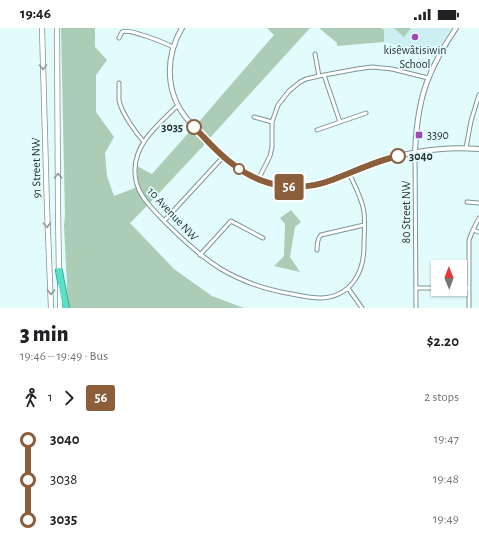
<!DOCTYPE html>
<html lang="en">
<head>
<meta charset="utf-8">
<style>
	body { margin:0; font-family:"Alegreya Sans",sans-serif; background:#f2f2f2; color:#202124; height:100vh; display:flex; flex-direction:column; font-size:15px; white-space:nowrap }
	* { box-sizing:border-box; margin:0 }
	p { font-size:13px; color:#757577 }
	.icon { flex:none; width:22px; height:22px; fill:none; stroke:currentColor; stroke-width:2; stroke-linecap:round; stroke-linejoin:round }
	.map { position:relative; height:280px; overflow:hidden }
	.sheet { display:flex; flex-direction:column; background:#fff; flex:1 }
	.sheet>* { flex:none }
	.badge { padding:0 8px; border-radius:3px; font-size:14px; line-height:26px }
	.needle { width:26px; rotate:359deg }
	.fabs { position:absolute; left:431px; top:232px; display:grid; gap:8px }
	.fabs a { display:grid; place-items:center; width:36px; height:36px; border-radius:0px; background:#fff; box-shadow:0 1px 3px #0004; font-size:20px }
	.map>.badge { position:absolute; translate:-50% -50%; box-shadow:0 0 0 2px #fff }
	.legs { display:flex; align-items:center; gap:6px; height:44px; padding:0 20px; font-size:13px }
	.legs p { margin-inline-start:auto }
	.summary { display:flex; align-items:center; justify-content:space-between; height:68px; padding:0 20px }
	h1 { font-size:22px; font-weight:800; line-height:30px }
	ul { padding:0 20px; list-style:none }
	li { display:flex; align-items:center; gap:14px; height:40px; font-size:15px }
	li i { display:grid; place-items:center; width:6px; height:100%; margin:0 5px; background:currentColor }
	li i::after { content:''; width:10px; height:10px; margin:-5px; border:3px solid; border-radius:50%; background:#fff }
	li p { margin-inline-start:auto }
	li:first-child i { background:linear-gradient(#0000 50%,currentColor 0) }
	li:last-child i { background:linear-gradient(currentColor 50%,#0000 0) }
	.status { display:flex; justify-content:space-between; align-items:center; height:28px; padding:0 20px; background:#fff; direction:ltr }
	.status svg { height:11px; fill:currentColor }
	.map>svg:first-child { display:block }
	.built { fill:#cceff1 }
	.green { fill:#abcdb5 }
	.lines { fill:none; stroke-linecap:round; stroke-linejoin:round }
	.minor-casing { stroke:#7c9495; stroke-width:5 }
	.tertiary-casing { stroke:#7c9495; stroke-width:6 }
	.secondary-casing { stroke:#7c9495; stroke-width:6 }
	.motorway-casing { stroke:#46a494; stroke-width:8 }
	.minor { stroke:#fff; stroke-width:3 }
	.tertiary { stroke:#fff; stroke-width:4 }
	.secondary { stroke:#fff; stroke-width:4.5 }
	.motorway { stroke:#56e1c8; stroke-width:6 }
	.oneway { stroke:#949899 }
	.line-1-casing { stroke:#fff; stroke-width:9 }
	.line-1 { stroke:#8b5e3c; stroke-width:6 }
	.poi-dot { fill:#a248b4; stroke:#e2fcfe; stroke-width:1.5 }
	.stop-1-dot { fill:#fff; stroke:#8b5e3c; stroke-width:2 }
	.labels { text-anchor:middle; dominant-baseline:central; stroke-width:3.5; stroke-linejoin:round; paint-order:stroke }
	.poi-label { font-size:12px; fill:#283233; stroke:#e2fcfe }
	.stop-label { font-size:12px; font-weight:bold; fill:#283233; stroke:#e2fcfe; text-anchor:end }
	.street-label { font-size:12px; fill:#283233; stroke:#e2fcfe }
</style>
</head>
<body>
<div class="status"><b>19:46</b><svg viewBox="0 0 49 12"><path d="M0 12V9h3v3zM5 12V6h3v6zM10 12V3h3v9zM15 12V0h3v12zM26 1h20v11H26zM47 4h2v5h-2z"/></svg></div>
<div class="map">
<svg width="479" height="280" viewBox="0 0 479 280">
	<rect width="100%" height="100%" fill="#e2fcfe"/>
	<path class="built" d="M381,0h70l-16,26 -51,-12v-12z"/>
	<path class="green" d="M61,0h34v19l12,13 -11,15v37l18,25 -9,16 2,23 7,20 26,-10 -2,-5 -1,-15 15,8 39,-44 14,14 -59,63 -16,16 44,46 38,27 32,12h-176l-4,-83 1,-9z
		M267,0h43l-101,111 -12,-15 77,-89z
		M319,0h62l3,2v12l-47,4v-3z
		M394,0h17l-7,9z
		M291,182l10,12 -6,5 -5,30 10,15 -26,-6 10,-10 1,-32 -5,-6z"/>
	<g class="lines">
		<g class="minor-casing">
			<path id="minor" d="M119,10c1,-2 2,-4 3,-6 7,-4 43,11 51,15
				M315,26l4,22
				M324,47l16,47
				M119,55c0,6 0,11 0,17 2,12 16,32 25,42
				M178,78l-3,2c-17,17 -40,35 -40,62 -1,23 16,37 31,53 17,17 34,33 55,46 22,13 46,21 71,25 9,2 20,4 30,4 29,-2 42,-25 42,-52 0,-13 2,-27 -1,-39 -3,-12 -9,-23 -14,-34
				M254,89l18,5
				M317,102l49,-17
				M466,120l5,-27 8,-26
				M415,125l1,155
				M258,152l12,-24 2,-9v-25l6,-17 11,-14 11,-9 6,-3 13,-3 38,-7 15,-2 20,2 36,9
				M467,174l12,1
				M164,193l59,-64
				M473,202l6,2
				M317,222c0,-5 0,-11 4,-15l43,-10
				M200,227l31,-34 32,17
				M348,260l14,20
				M416,260h22
				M460,260h9
				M469,280v-68l4,-10 6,-12"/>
		</g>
		<g class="tertiary-casing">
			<path id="tertiary" d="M182,0c-17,29 -17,64 5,91 7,8 15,16 23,24 11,11 21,22 34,30 23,14 54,18 80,10 17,-5 33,-14 50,-20 33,-11 70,-17 105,-14
				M415,125c1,-25 4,-53 14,-76 7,-18 17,-34 27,-49"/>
		</g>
		<g class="secondary-casing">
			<path id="secondary" d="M42,0l5,180 4,100
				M57,0l1,181 1,65
				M60,258v22"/>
		</g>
		<g class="motorway-casing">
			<path id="motorway" d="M59,243l7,37"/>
		</g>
		<use href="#minor" class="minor"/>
		<use href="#tertiary" class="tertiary"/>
		<use href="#secondary" class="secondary"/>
		<use href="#motorway" class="motorway"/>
	</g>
	<defs><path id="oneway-chevron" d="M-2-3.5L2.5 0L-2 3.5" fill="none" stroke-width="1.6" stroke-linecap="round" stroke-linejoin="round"/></defs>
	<g class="oneway">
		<use href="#oneway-chevron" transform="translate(43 39) rotate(89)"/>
		<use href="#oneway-chevron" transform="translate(58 148) rotate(-90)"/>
		<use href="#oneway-chevron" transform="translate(47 197) rotate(87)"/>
		<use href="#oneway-chevron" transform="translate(51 264) rotate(89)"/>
	</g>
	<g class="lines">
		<g class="line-1-casing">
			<path id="line-1" d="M194,99c13,13 25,28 40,38 28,22 64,28 98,15 22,-8 43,-19 66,-24"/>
		</g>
		<use href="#line-1" class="line-1"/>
	</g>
	<g class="poi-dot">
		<circle cx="415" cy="9" r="4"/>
		<rect x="415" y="103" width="8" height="8" rx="2"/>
	</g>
	<g class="stop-1-dot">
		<circle cx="194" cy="99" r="7"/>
		<circle cx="398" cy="128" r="7"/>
		<circle cx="239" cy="141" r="5"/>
	</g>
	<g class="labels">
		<g class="poi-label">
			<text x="415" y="22">kisêwâtisiwin<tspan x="415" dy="14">School</tspan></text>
			<text x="427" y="107" text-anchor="start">3390</text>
		</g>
		<g class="stop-label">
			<text x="183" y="99">3035</text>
			<text x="409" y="128" text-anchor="start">3040</text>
		</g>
		<g class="street-label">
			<text transform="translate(36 140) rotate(-91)">91 Street NW</text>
			<text transform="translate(406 184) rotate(-90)">80 Street NW</text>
			<text transform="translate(173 186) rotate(47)">10 Avenue NW</text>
		</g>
	</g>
</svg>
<div class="fabs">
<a><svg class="needle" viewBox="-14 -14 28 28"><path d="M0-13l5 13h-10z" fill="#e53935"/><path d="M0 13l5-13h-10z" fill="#757577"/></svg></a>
</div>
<b class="badge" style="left:289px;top:159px;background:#8b5e3c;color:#fff">56</b>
</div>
<section class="sheet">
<div class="summary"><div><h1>3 min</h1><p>19:46 – 19:49 · Bus</p></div><b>$2.20</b></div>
<div class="legs"><svg class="icon" aria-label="walk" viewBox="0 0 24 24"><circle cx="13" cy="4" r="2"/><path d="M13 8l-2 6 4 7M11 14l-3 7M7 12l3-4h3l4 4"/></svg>1<svg class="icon" aria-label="forward" viewBox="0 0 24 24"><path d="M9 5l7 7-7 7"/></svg><b class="badge" style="background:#8b5e3c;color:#fff">56</b><p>2 stops</p></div>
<ul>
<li><i style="color:#8b5e3c"></i><b>3040</b><p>19:47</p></li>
<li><i style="color:#8b5e3c"></i><span>3038</span><p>19:48</p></li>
<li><i style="color:#8b5e3c"></i><b>3035</b><p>19:49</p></li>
</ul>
</section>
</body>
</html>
